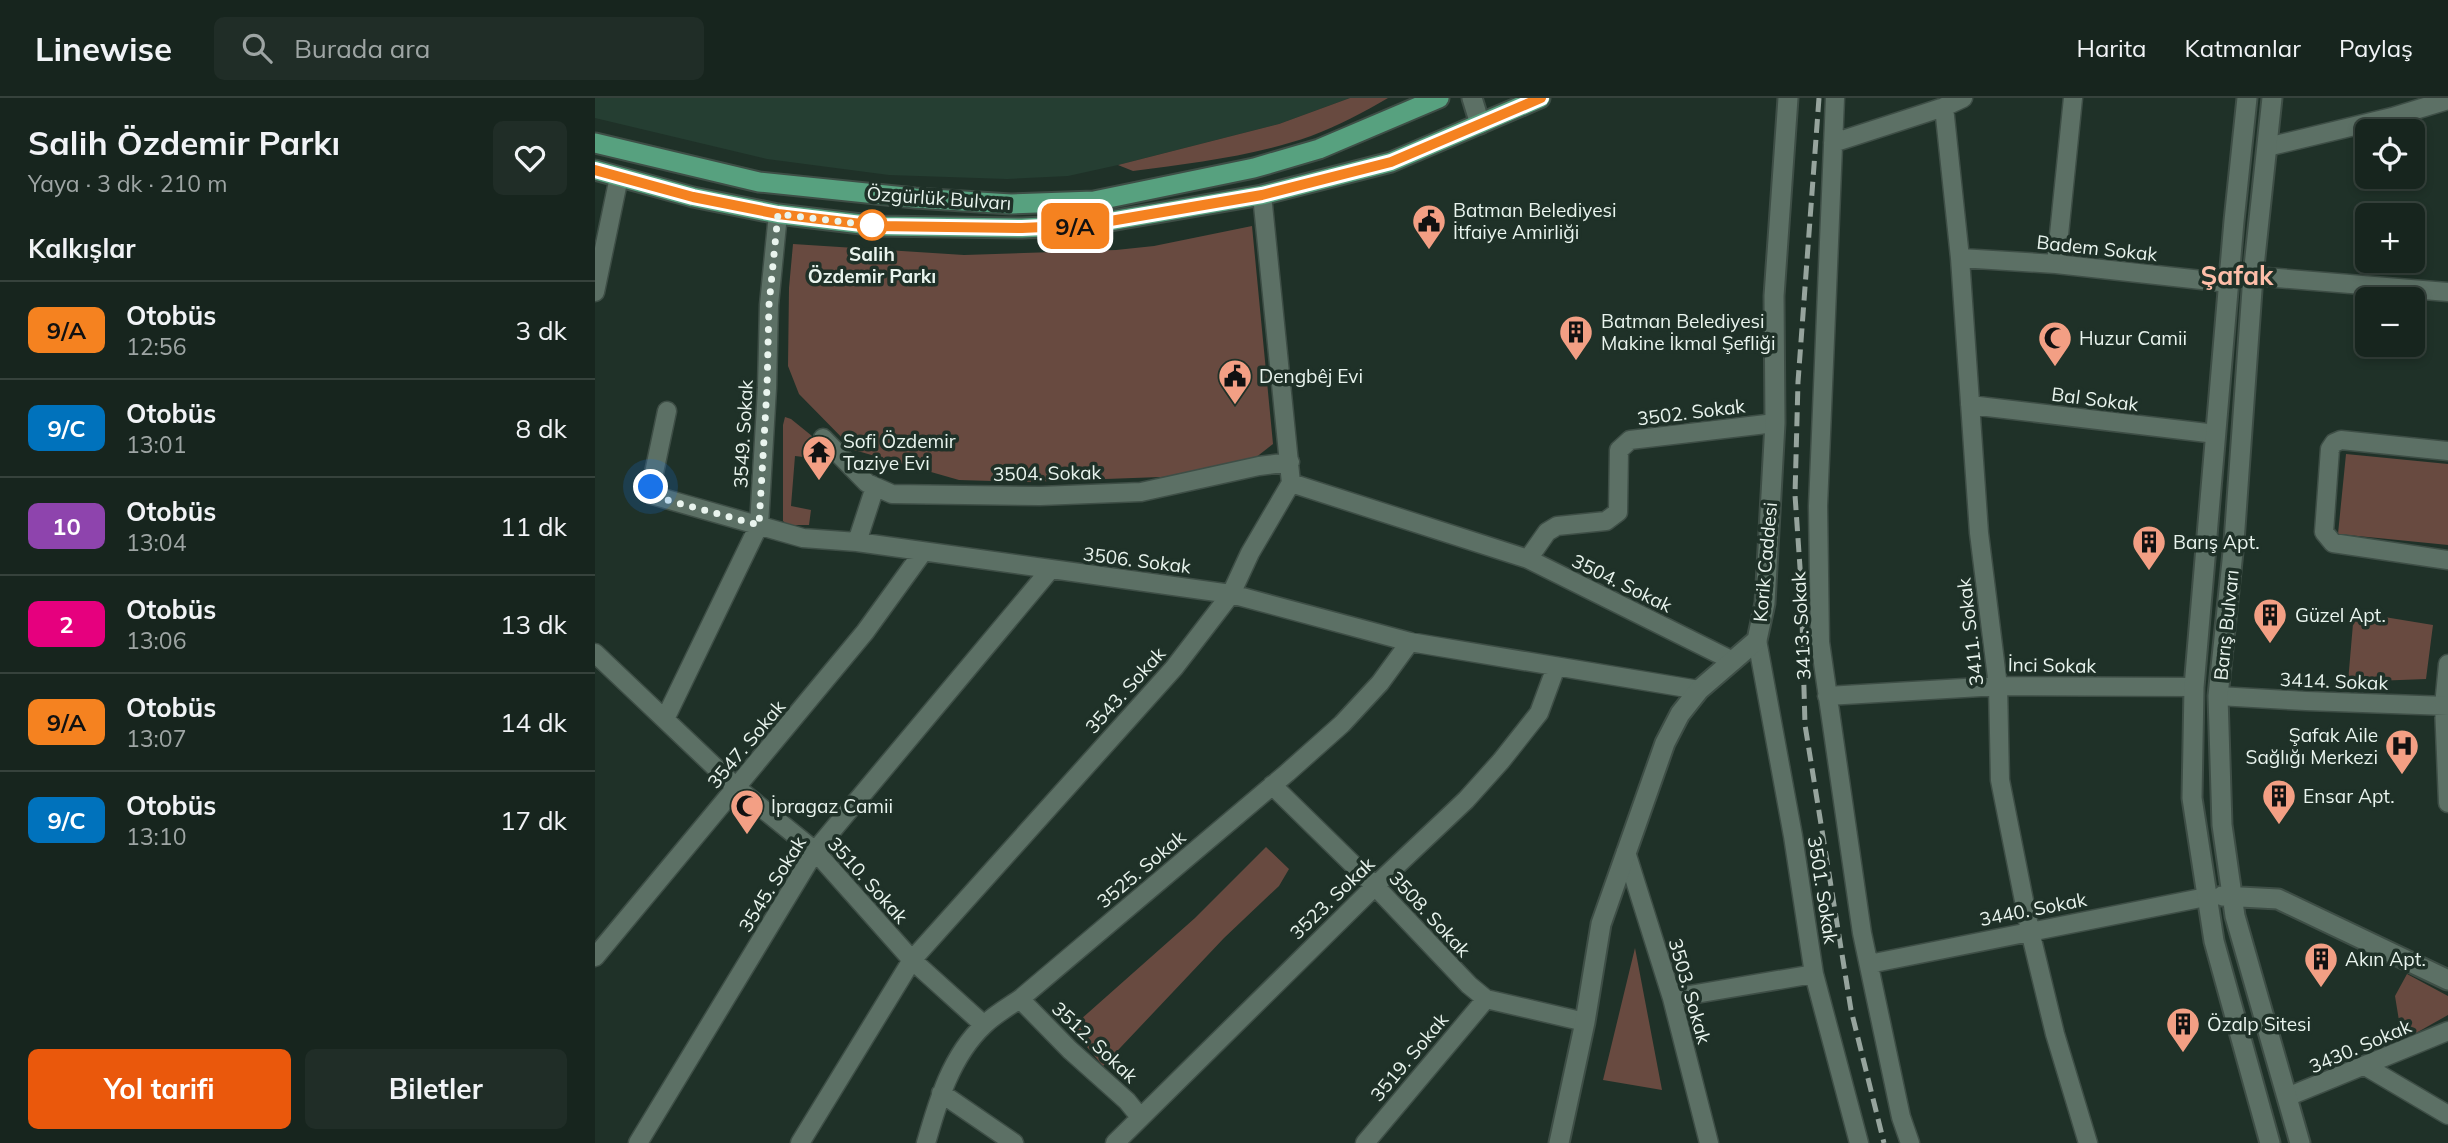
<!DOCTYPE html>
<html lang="tr">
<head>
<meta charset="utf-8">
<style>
	body { margin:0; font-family:Mulish,sans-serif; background:#202d27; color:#f1f3f6; height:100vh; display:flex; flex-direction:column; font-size:26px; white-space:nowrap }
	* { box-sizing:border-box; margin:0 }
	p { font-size:23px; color:#9ea5a4 }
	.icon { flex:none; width:38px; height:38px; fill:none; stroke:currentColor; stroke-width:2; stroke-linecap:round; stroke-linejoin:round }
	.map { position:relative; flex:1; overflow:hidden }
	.sheet { display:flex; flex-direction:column; background:#17251e; width:595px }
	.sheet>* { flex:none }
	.badge { padding:0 14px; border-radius:10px; font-size:24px; line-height:46px }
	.fabs { position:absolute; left:1760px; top:21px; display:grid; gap:14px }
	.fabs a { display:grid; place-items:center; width:70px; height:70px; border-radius:10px; background:#17251e; box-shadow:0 4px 10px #0003,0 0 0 2px #36423c; font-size:35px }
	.you { position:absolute; width:35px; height:35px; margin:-18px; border:5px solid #fff; border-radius:50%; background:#1a73e8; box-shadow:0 0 0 10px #1a73e833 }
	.map>.badge { position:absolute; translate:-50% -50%; box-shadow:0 0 0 4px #fff }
	h2 { padding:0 28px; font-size:26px; line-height:63px }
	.round { display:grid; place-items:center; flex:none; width:74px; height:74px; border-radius:10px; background:#202d27 }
	.headline { display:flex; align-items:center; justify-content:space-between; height:119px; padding:0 28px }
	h1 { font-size:33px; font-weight:700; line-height:52px }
	.button { display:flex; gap:14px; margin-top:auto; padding:14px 28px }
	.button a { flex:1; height:80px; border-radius:10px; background:#ea580c; color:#fff; font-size:28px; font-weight:700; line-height:80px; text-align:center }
	.button a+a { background:#202d27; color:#f1f3f6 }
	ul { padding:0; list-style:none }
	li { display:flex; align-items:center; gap:21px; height:98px; padding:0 28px; border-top:2px solid #36423c }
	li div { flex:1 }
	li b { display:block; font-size:26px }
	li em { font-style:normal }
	li .badge { min-width:77px; font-weight:700; text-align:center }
	header { display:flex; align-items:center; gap:42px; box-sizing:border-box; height:98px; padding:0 35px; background:#17251e; border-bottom:2px solid #36423c }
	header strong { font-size:33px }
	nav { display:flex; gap:38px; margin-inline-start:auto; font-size:24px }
	.search { width:490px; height:63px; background:#202d27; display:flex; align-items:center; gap:18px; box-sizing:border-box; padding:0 24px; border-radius:10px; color:#9ea5a4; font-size:26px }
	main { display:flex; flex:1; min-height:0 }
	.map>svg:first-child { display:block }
	.built { fill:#253e32 }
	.green { fill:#684a40 }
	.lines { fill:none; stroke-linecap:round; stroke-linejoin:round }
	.minor-casing { stroke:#3e4e46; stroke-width:21 }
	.secondary-casing { stroke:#3e4e46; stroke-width:23 }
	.primary-casing { stroke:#3e4e46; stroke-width:23 }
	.minor { stroke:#5c7065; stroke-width:18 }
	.secondary { stroke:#5c7065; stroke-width:19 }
	.primary { stroke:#57a17f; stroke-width:19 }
	.rail { stroke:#96a49d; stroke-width:5; stroke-dasharray:14 7; stroke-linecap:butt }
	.line-casing { stroke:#fff; stroke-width:16 }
	.line { stroke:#f58220; stroke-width:10 }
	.walk { stroke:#e9f4ee; stroke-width:7; stroke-dasharray:0 12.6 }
	.stop-dot { fill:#fff; stroke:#f58220; stroke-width:3.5 }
	.labels { text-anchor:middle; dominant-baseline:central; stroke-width:7; stroke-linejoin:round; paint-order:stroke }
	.street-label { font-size:19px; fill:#e9f4ee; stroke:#1f3128 }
	.poi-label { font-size:19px; fill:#e9f4ee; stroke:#1f3128; text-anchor:start }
	.stop-label { font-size:19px; font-weight:bold; fill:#e9f4ee; stroke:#1f3128 }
	.district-label { font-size:26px; font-weight:bold; fill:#febea9; stroke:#1f3128 }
</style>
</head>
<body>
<header>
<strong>Linewise</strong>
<div class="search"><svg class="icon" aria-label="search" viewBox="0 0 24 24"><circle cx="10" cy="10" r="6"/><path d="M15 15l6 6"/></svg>Burada ara</div>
<nav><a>Harita</a><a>Katmanlar</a><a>Paylaş</a></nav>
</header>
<main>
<section class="sheet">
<div class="headline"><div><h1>Salih Özdemir Parkı</h1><p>Yaya · 3 dk · 210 m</p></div><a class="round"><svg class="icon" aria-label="heart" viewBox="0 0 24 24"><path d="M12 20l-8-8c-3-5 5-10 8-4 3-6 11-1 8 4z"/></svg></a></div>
<h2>Kalkışlar</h2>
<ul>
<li><span class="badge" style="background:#f58220;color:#111">9/A</span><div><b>Otobüs</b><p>12:56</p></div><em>3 dk</em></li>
<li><span class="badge" style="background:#0072bc;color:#fff">9/C</span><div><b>Otobüs</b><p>13:01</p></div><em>8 dk</em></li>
<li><span class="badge" style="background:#8e44ad;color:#fff">10</span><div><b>Otobüs</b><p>13:04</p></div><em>11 dk</em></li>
<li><span class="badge" style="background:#e6007e;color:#fff">2</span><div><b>Otobüs</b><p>13:06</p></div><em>13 dk</em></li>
<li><span class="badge" style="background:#f58220;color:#111">9/A</span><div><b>Otobüs</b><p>13:07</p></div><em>14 dk</em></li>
<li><span class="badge" style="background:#0072bc;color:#fff">9/C</span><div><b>Otobüs</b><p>13:10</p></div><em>17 dk</em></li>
</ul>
<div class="button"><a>Yol tarifi</a><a>Biletler</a></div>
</section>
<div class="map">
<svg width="1853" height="1045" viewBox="0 0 1853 1045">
	<rect width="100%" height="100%" fill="#1f3128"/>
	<path class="built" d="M0,0h755l-71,26 -161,41 -50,11 -61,3 -118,-4 -122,-16 -172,-41z"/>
	<path class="green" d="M755,0h38c-24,14 -50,28 -77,38 -57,20 -119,27 -178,35l-15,-6 161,-41z
		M657,128l21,218 -23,18 -62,14 -164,6 -65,-2 -105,-30 -55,-56 -11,-28 1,-78 4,-44 171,11 152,-5 38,-4z
		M190,319l6,2 21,17v22l-17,-2 -4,50 20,4 -2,15h-21l-5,-4v-96z
		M1751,356l102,10v81l-110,-11z
		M1759,514l79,13 -7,54 -78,3z
		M671,749l23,22 -10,17 -55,52 -121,128 -32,-38 124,-110z
		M1040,850l27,142 -59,-10z
		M1812,876l41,22v19l-32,18h-15l-6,-37z"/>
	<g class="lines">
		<g class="minor-casing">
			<path id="minor" d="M1240,0l-17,408 2,136 42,291 39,184 9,26
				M1349,9l16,151 19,275 19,153 2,94 30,151 25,103 33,109
				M1238,45l111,-36 19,-9
				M1672,49l125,-30 56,-17
				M1365,160l96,6 173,19
				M1461,166l17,-166
				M1658,178l195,16
				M0,194l24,-115
				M1375,307l246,29
				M72,313l-16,76 1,8 151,43 54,4 374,52 179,48 289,48
				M228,340l44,45 25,11 148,2 101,-4 118,-26 31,-4
				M1853,353l-107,-11 -7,3 -4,6 -6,83 9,11 115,17
				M696,385l237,76 205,102
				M262,444l18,-55
				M933,461l19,-27 10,-6 49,-5 12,-9 1,-62 11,-10 145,-17
				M1162,542l36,196 21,138 45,169
				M0,555l142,135 78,63 97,109 72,65
				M1853,566l-4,42 4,97
				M1232,598l171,-10 196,1
				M1623,598l88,5 142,5
				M70,621l94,-194 8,-137 2,-83 9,-91
				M677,687l103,101 94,99 17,14 99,23
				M1031,754l46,146 37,145
				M0,859l270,-325 58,-80
				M1274,866l337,-67
				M1077,900l142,-24
				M425,901l50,51 57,51 13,16
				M1770,968l83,49
				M346,995l73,50
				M1692,999l161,-66
				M43,1045l177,-292 235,-281
				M205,1045l112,-183 262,-292 57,-74 19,-41 41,-70 -29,-288
				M331,1045c12,-42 25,-87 58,-118 10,-10 24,-18 36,-26l267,-226 55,-49 38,-41 30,-41
				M520,1045l260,-257 91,-86 35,-39 38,-48 17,-46
				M770,1045l121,-144"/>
		</g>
		<g class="secondary-casing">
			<path id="secondary" d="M877,0l8,26
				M1652,0l-13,123 -40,466 -2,111 22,143 56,202
				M1677,0l-19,178 -19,266 -16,154 4,129 13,91 65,227
				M1627,798l56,3 170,81
				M964,1045l26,-121 16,-98 64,-181 15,-29 19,-24 58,-50 8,-37 10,-180 -1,-127 14,-198"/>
		</g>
		<g class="primary-casing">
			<path id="primary" d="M0,45l164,39 156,16 96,6 83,-3 160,-33 65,-19 120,-51
				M0,72l98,27 85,17 100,12 144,2 65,-3 175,-30 129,-33 149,-64"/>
		</g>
		<use href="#minor" class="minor"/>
		<use href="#secondary" class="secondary"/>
		<use href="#primary" class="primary"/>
		<path class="rail" d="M1224,0l-21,284 -3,113 6,87 4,143 46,285 33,133"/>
	</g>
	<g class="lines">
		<g class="line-casing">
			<path id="line" d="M0,72l98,27 85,17 100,12 144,2 65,-3 175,-30 129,-33 150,-64"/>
		</g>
		<use href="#line" class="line"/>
		<path class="walk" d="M56,389l1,8 4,2 103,28 8,-137 2,-83 9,-91 100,12 -6,-1"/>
	</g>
	<defs>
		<g id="civic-pin" transform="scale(1.75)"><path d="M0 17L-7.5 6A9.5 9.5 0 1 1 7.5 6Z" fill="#f39f84" stroke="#1f3128"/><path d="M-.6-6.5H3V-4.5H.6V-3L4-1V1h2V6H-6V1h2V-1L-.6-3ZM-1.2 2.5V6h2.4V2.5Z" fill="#111"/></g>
		<g id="building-pin" transform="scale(1.75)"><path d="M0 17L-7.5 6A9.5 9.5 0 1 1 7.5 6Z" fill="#f39f84" stroke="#1f3128"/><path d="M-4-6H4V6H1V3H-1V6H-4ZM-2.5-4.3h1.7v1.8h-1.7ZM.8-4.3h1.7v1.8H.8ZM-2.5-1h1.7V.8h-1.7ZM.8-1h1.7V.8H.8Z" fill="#111"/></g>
		<g id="mosque-pin" transform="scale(1.75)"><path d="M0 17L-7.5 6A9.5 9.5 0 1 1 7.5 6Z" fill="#f39f84" stroke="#1f3128"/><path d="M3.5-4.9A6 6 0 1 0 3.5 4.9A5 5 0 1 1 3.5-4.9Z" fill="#111"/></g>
		<g id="temple-pin" transform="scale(1.75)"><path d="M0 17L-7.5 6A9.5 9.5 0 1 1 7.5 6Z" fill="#f39f84" stroke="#1f3128"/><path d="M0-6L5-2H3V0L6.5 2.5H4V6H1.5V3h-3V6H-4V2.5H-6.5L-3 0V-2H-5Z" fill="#111"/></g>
		<g id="hospital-pin" transform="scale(1.75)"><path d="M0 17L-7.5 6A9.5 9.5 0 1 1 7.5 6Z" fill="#f39f84" stroke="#1f3128"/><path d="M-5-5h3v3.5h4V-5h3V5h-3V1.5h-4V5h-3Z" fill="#111"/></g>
	</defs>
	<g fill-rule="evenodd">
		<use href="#civic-pin" x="834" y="123"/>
		<use href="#building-pin" x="981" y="234"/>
		<use href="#mosque-pin" x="1460" y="240"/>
		<use href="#civic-pin" x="640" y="278"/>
		<use href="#temple-pin" x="224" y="354"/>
		<use href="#building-pin" x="1554" y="444"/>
		<use href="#building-pin" x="1675" y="517"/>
		<use href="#hospital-pin" x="1807" y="648"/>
		<use href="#building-pin" x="1684" y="698"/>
		<use href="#mosque-pin" x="152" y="708"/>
		<use href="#building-pin" x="1726" y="861"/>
		<use href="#building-pin" x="1588" y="926"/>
	</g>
	<circle class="stop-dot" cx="277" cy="127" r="14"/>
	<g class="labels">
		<g class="street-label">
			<text transform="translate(344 100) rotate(4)">Özgürlük Bulvarı</text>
			<text transform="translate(1502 150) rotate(6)">Badem Sokak</text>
			<text transform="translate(1500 301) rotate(7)">Bal Sokak</text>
			<text transform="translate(1096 314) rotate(-7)">3502. Sokak</text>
			<text transform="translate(148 336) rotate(-87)">3549. Sokak</text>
			<text transform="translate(452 375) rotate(-1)">3504. Sokak</text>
			<text transform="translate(542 462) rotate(7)">3506. Sokak</text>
			<text transform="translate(1170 464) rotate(-85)">Korik Caddesi</text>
			<text transform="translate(1027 485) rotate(26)">3504. Sokak</text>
			<text transform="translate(1631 527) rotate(-84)">Barış Bulvarı</text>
			<text transform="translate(1206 528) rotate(-93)">3413. Sokak</text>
			<text transform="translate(1375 534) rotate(-97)">3411. Sokak</text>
			<text transform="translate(1457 567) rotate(1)">İnci Sokak</text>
			<text transform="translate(1739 583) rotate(2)">3414. Sokak</text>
			<text transform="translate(530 592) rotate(-48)">3543. Sokak</text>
			<text transform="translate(151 646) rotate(-50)">3547. Sokak</text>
			<text transform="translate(546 771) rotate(-40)">3525. Sokak</text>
			<text transform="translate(273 782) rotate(48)">3510. Sokak</text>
			<text transform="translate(177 786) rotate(-58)">3545. Sokak</text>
			<text transform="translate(1228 792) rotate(81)">3501. Sokak</text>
			<text transform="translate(737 800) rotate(-44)">3523. Sokak</text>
			<text transform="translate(1438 811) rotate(-11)">3440. Sokak</text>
			<text transform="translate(835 816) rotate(47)">3508. Sokak</text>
			<text transform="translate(1095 893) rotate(74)">3503. Sokak</text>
			<text transform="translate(500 944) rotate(43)">3512. Sokak</text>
			<text transform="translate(1765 948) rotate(-23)">3430. Sokak</text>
			<text transform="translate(814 959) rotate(-50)">3519. Sokak</text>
		</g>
		<g class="poi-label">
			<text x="858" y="112">Batman Belediyesi<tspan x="858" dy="22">İtfaiye Amirliği</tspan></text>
			<text x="1006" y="223">Batman Belediyesi<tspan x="1006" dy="22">Makine İkmal Şefliği</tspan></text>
			<text x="1484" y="240">Huzur Camii</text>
			<text x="664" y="278">Dengbêj Evi</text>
			<text x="248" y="343">Sofi Özdemir<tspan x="248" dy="22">Taziye Evi</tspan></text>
			<text x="1578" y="444">Barış Apt.</text>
			<text x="1700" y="517">Güzel Apt.</text>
			<text x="1783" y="637" text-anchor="end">Şafak Aile<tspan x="1783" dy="22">Sağlığı Merkezi</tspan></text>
			<text x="1708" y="698">Ensar Apt.</text>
			<text x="176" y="708">İpragaz Camii</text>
			<text x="1750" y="861">Akın Apt.</text>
			<text x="1612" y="926">Özalp Sitesi</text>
		</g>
		<g class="stop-label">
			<text x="277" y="156">Salih<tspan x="277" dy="22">Özdemir Parkı</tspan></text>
		</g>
		<g class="district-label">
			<text x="1642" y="177">Şafak</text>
		</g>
	</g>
</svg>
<div class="fabs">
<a><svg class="icon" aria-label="locate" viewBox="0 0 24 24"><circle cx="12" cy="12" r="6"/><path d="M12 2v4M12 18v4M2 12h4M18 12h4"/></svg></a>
<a>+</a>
<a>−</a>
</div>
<div class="you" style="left:56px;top:389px"></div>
<b class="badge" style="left:480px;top:128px;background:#f58220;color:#111">9/A</b>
</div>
</main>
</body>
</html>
